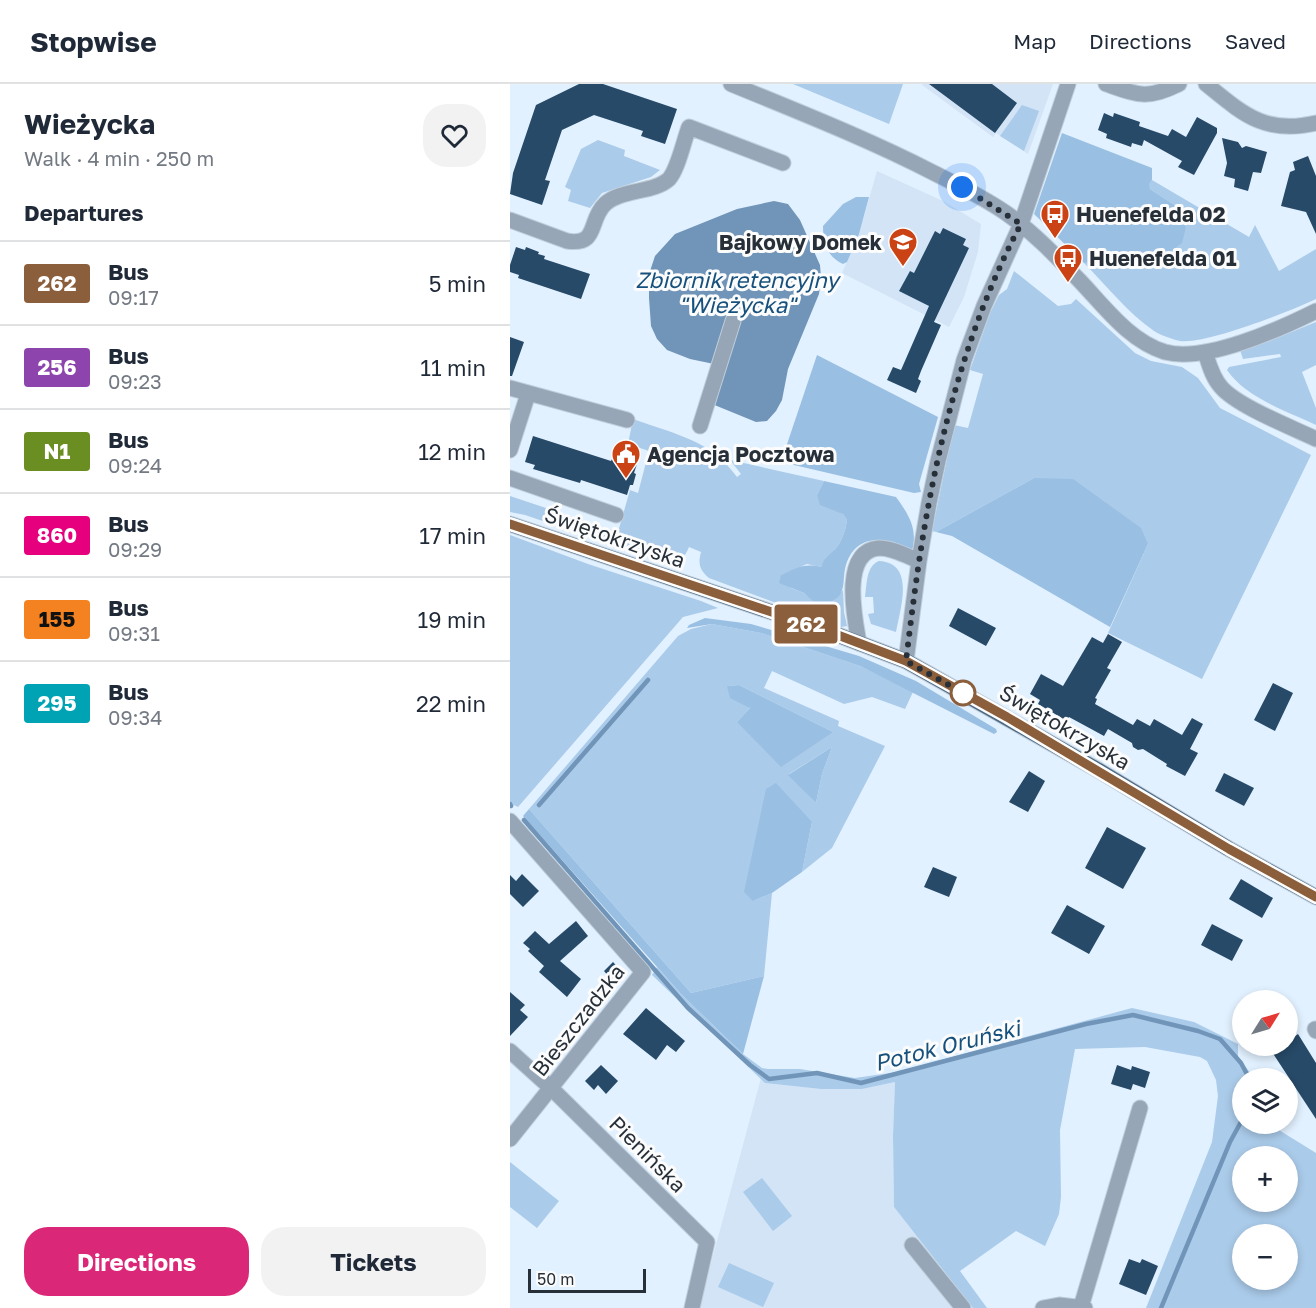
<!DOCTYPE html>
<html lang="en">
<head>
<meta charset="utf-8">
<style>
	body { margin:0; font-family:"Golos Text",sans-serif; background:#f2f2f3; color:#1f2937; height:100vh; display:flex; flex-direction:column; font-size:22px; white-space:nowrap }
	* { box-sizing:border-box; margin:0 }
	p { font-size:20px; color:#747a83 }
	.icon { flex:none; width:33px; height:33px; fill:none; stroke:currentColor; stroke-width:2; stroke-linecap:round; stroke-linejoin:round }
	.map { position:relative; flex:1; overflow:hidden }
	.sheet { display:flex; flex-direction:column; background:#fff; width:510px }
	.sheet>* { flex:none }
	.badge { padding:0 12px; border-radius:4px; font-size:21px; line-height:39px }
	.needle { width:39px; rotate:53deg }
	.fabs { position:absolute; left:722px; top:906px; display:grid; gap:12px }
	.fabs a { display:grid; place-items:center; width:66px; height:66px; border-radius:50%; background:#fff; box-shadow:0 3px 9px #0003; font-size:30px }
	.scale { position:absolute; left:18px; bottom:15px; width:118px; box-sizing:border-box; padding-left:6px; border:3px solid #273039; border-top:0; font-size:16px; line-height:21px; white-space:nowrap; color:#273039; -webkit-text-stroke:4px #fcfcfc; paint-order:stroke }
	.you { position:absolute; width:30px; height:30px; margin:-15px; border:4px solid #fff; border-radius:50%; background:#1a73e8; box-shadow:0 0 0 9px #1a73e833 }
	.map>.badge { position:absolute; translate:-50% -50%; box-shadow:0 0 0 3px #fff }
	h2 { padding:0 24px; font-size:22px; line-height:54px }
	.round { display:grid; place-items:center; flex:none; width:63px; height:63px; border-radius:24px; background:#f2f2f3 }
	.headline { display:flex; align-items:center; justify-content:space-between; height:102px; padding:0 24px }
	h1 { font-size:28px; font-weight:700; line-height:45px }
	.primary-button { display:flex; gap:12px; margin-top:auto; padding:12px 24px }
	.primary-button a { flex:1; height:69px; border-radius:24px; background:#db2777; color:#fff; font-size:24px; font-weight:700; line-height:69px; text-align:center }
	.primary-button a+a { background:#f2f2f3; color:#1f2937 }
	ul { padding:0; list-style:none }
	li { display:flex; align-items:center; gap:18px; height:84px; padding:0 24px; border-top:2px solid #e0e1e3 }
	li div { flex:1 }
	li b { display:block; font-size:22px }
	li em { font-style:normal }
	li .badge { min-width:66px; font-weight:700; text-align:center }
	header { display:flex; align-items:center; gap:36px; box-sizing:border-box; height:84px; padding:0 30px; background:#fff; border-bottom:2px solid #e0e1e3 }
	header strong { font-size:28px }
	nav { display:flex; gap:33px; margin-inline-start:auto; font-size:21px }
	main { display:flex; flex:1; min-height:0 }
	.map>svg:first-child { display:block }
	.built { fill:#d2e4f6 }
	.green { fill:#aacbea; fill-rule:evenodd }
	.forest { fill:#99bfe3 }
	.water { fill:#7195b8 }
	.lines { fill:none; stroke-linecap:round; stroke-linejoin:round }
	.stream { stroke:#7195b8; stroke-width:4.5 }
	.building { fill:#274a68 }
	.minor-casing { stroke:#c0cedb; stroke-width:17 }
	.major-casing { stroke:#c0cedb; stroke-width:17 }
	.minor { stroke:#96a6b6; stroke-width:15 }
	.major { stroke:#4c6a85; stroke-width:15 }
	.line-casing { stroke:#fff; stroke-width:14 }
	.line { stroke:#8b5e3c; stroke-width:9 }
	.walk { stroke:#273039; stroke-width:6; stroke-dasharray:0 10.8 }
	.stop-dot { fill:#fff; stroke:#8b5e3c; stroke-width:3 }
	.labels { text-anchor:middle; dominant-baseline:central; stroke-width:6; stroke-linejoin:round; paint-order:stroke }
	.poi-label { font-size:21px; font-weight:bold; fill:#273039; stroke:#fcfcfc; text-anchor:start }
	.street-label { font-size:21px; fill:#273039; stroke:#fcfcfc }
	.water-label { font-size:22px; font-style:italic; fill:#16507d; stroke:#fcfcfc }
</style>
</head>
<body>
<header>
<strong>Stopwise</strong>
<nav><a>Map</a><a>Directions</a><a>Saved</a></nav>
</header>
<main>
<section class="sheet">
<div class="headline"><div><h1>Wieżycka</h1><p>Walk · 4 min · 250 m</p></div><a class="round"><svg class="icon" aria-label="heart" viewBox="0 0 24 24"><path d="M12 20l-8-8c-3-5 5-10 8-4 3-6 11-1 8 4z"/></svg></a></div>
<h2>Departures</h2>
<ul>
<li><span class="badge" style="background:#8b5e3c;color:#fff">262</span><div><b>Bus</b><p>09:17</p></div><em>5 min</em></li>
<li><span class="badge" style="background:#8e44ad;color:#fff">256</span><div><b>Bus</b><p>09:23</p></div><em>11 min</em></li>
<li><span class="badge" style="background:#6b8e23;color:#fff">N1</span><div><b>Bus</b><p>09:24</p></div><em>12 min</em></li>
<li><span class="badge" style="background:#e6007e;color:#fff">860</span><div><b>Bus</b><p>09:29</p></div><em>17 min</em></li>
<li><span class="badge" style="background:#f58220;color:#111">155</span><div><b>Bus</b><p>09:31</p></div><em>19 min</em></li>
<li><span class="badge" style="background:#00a3b4;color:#fff">295</span><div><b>Bus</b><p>09:34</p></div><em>22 min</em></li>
</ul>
<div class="primary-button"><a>Directions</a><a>Tickets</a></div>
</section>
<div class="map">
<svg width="806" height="1224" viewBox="0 0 806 1224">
	<rect width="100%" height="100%" fill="#e2f1ff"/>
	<path class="built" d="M413,0h130l-25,70 -32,-21 -3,4 -71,-52z
		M367,87l66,30 38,23 -3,28 -14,45 -15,30 -107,-54 17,-39z
		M251,994l4,5 56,6h41l33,-7 -2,54 1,71 79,101h-274z"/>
	<path class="green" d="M283,0h110l-14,40z
		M512,21l17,6 -15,40 -24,-15z
		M88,56l27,10 -1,6 36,14 -9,7 -49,16 -12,15 -22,-7 3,-11 -6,-3 16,-38z
		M642,96l97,57 6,-12 24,46 37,-22v50c-25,12 -111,46 -136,42 -8,-2 -20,-6 -26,-10 -26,-18 -48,-46 -70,-68l79,-6 23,-30 -10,-21 -26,-17 -2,-5z
		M504,187l44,35 13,-2 5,-5 59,54 16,8 31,6 16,11 22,30 91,47 -109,224 -94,-46 40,-89 -114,-66 -98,54 -4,-1 22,-106 14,3 15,-54 -13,-4 20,-57 9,-18 8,-6z
		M806,238v43l-14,7 14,36v17c-29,-14 -70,-27 -89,-55l2,-3 52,-10 -1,-3 -37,5 -3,-9 27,-8z
		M123,335c25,9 70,21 88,40 6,5 11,12 16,18l4,-3 -11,-14 94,21 -7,14 26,19 4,6c-1,9 -5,21 -11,28 -6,8 -12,10 -15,19l-14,-3 -26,11 10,13 13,5 14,12c11,-2 18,-6 25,-15l1,22 3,14 -6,1 -132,-49c-10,-8 -11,-15 -8,-26l-12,-5c-5,12 -10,16 -22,16l-142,-48 -15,-3v-16l108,36 12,-42 8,3 11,-42 -21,-7z
		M0,451l78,29 113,37 17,7 -35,9 -165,190 -4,-2 -4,3z
		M369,477c37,2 21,48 17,71l-25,-8 -3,-10 6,-1 -1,-16h-8c2,-13 1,-31 14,-36z
		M202,540l49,9 99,33 53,26 -8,17 -33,-12 -28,7 -72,-33 -8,17 75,33 -1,5 47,20 -53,102 -30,24 10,-50 -59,79 19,-8 -8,83 -73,17 -162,-184 149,-173 13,-7zM229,601l94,47 -96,-10 13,-14 -23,-22zM322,663l-10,27 -6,29 -27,-29z
		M147,883l25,28 61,59 19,14 6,1h32l55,9 42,-6 235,-64 62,14 44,22v13l16,21h-12v46h27l47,29v155h-170l66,-166 6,-46 -2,-16 -9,-19 -7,-4 -55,-10 -70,2 -15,81 1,67 -2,17 -14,32 -29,-15 -56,40 27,37h-14l-79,-101 -1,-71 2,-54 -33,7h-41l-56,-6 -113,-108zM732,1072h45v46h-45zM732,1150h45v46h-45z
		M0,1078l49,39 -22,27 -27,-21z
		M252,1094l30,38 -19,15 -30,-39z
		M219,1179l45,20 -11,24 -45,-20z"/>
	<path class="forest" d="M552,49l90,35v12l-3,4 1,5 26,17 10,21 -4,16 -19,14 -79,6 -50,-49z
		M346,113h13l-10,37 -12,28 -4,2c-16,-7 -20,-22 -20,-38l20,-22z
		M307,271l121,62 -19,67 2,8 -7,1 -133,-31z
		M524,394l39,1 68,49 7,16 -38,83 -158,-91 -16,-4z
		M314,397l72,16c13,18 22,32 16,54 -26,-16 -59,-18 -67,18 -2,9 0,20 -6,27 -6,6 -14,8 -22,9l-13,-12 -25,-10 2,-8c16,-7 22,-12 40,-8 3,-10 9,-12 15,-19 6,-7 10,-19 11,-28l-4,-6 -23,-9 -3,-10z
		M195,534l46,6 108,32 57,25 80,48 1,3 -3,2 -134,-68 -99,-33 -49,-9 -25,4 2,-3z
		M229,601l94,47 -52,35 -44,-45 13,-14 -20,-10 -3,-12z
		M322,663l-10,27 -6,29 -28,-28z
		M266,699l36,39 -10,50 -30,21 -19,8 -9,-9 22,-103z
		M19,725l162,184 73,-17 -21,78 -61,-59 -159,-179z"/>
	<path class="water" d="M264,117l14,3 12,16 20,45 1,13 -2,16 -31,75 -6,31 -6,11 -9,10 -11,1 -44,-18 2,-40 -24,-5 -23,-9 -10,-11 -6,-13 -2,-28v-24l6,-18 20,-22 62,-25z"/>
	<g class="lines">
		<path class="stream" d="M0,720l1,2
			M29,721l109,-125
			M14,736l164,188 62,57 19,14 48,-6 44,10 225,-59 47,-9 65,16 22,8 21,24 8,15
			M651,1224l69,-166 12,-22"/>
	</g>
	<path class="building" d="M69,0h24l74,25 -12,35 -24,-8 2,-5 -49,-16 -32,15 -17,50 5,1 -8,24 -32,-11 3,-21 23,-68z
		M419,0h63l25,19 -22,30z
		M594,29l9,4 1,-4 26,9 -1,4 29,10 4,-7 14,8 11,-20 20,11v5l-23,42 -16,-8 4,-6 -38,-21 -2,6 -10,-3 -1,4 -25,-9 1,-4 -9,-4z
		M712,54l16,4 4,6 4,-2 21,6 -6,21 -8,-1 -5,19 -14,-4 1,-8 -11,-3 3,-13z
		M798,72l8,20v58l-10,-22 -25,-6 9,-34 5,-2 -2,-8z
		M433,144l23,11 -3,6 6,3 -35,74 7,3 -20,46 -3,8 3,2 -5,12 -29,-13 6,-13 8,3 28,-64 -30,-15 11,-20 4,2 21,-42 5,3z
		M6,163l9,3 1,-3 13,5 -1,2 7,2 -1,3 46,15 -9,25 -63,-21 1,-3 -9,-3v-7z
		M0,253l14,5 -12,34h-2z
		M23,352l78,25 1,-2 5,2 3,-10 19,7 -5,15 2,1 -3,11h-3l-3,10 -46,-15 -1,3 -47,-14 2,-4 -10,-3z
		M448,524l38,20 -10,18 -37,-20z
		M598,550l14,8 -15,26 4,2 -16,28 2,1 -2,5 38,21 4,-6 13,7 4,-7 28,16 10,-17 11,6 -13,25 8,4 -13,23 -19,-10 1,-2 -24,-15 -5,1 -5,-3 -1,-4 -24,-14 -4,7 -35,-19 -2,4 -29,-17 2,-4 -10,-6 11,-20 22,12 29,-49 11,6z
		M763,599l20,10 -18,38 -21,-11z
		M519,687l16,10 -17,31 -19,-10z
		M714,689l30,15 -10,18 -29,-15z
		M597,743l39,21 -23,41 -38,-21z
		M423,783l24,10 -8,20 -25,-10z
		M12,790l17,17 -16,16 -13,-13v-19l6,6z
		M731,795l32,19 -11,20 -33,-19z
		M557,821l38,21 -16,28 -38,-21z
		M66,837l12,15 -28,25 21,18 -14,18 -28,-25 5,-6 -16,-15 2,-2 -7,-6 12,-12 14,13z
		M702,840l31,16 -11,21 -31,-16z
		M103,878l11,12 -10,9 -10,-12z
		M0,908l15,13 -5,5 8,7 -18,19z
		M136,924l39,33 -9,11 -9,-7 -11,15 -33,-26z
		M788,950l18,29v56l-44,-67 9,-6h6v-4z
		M91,981l17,16 -12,13 -8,-9 -4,5 -9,-9z
		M607,981l14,5 1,-4 18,6 -5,16 -12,-4 -2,6 -20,-6z
		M619,1175l11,4 2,-4 16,7 -12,29 -27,-11z"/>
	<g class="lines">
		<g class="minor-casing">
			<path id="minor" d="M221,0c68,28 137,55 203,89 24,12 49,24 72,40 27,19 50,43 73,67 25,26 50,61 86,72 40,11 115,-23 151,-41
				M596,0c32,11 41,16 73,0
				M696,0c37,30 59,51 110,39
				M0,136l57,21c32,5 21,-21 38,-37 16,-15 49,-11 64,-25 9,-10 15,-39 20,-52l94,36
				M695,268c4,12 7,25 16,35 16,19 70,40 95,52
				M0,304l117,32
				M190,342l33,-105
				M0,366l18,-56
				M0,394l106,37
				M349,559c-4,-23 -19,-92 20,-95 13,0 28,8 40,13
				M396,577l13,-100 10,-58 9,-42 26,-101 20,-54 37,-82 47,-140
				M0,737l133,151 -133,167
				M805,945l1,2
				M0,967l42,38 155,153 -15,66
				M402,1161l51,63
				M571,1223l59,-199
				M533,1224l16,-3 26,3"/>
		</g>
		<g class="major-casing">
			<path id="major" d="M0,440l312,105 84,32 192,109 131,79 87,48"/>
		</g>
		<use href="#minor" class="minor"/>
		<use href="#major" class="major"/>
	</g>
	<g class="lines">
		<g class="line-casing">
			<path id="line" d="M0,440l312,105 84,32 101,56 222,132 87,48"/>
		</g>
		<use href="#line" class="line"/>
		<path class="walk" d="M452,103l59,37c-55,103 -85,223 -102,338 -5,33 -9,66 -13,99l57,32"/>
	</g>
	<defs>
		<g id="bus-pin" transform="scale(1.5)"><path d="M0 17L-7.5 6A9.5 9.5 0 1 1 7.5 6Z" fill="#cb4314" stroke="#fcfcfc"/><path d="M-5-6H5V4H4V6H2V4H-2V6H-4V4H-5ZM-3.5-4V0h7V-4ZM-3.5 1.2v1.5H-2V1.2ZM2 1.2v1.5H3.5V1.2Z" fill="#fff"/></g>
		<g id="school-pin" transform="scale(1.5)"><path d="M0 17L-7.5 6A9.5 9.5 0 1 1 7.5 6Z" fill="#cb4314" stroke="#fcfcfc"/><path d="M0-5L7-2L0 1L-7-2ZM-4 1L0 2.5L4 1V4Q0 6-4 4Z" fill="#fff"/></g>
		<g id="civic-pin" transform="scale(1.5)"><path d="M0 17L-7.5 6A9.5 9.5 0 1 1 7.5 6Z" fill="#cb4314" stroke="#fcfcfc"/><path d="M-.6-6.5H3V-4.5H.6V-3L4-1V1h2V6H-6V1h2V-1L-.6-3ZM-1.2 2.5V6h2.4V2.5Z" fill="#fff"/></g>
	</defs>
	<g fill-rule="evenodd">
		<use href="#bus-pin" x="545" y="130"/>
		<use href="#school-pin" x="393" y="158"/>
		<use href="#bus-pin" x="558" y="174"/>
		<use href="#civic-pin" x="116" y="370"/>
	</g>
	<circle class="stop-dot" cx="453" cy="609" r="12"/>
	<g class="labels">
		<g class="poi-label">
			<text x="566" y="130">Huenefelda 02</text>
			<text x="372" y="158" text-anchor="end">Bajkowy Domek</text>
			<text x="579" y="174">Huenefelda 01</text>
			<text x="137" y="370">Agencja Pocztowa</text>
		</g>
		<g class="street-label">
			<text transform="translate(105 453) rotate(19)">Świętokrzyska</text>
			<text transform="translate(555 643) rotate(30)">Świętokrzyska</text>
			<text transform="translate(68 936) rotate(-52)">Bieszczadzka</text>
			<text transform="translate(138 1070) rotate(45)">Pienińska</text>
		</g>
		<g class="water-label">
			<text x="227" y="195">Zbiornik retencyjny<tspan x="227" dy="25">"Wieżycka"</tspan></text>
			<text transform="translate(437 961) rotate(-14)">Potok Oruński</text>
		</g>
	</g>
</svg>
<div class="fabs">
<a><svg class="needle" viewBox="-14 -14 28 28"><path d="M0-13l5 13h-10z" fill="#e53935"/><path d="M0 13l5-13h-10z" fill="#747a83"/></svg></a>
<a><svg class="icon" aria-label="layers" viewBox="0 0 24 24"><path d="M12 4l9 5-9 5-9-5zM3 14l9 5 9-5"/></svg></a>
<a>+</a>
<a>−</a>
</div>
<div class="scale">50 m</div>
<div class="you" style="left:452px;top:103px"></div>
<b class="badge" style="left:296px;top:540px;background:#8b5e3c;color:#fff">262</b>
</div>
</main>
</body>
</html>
